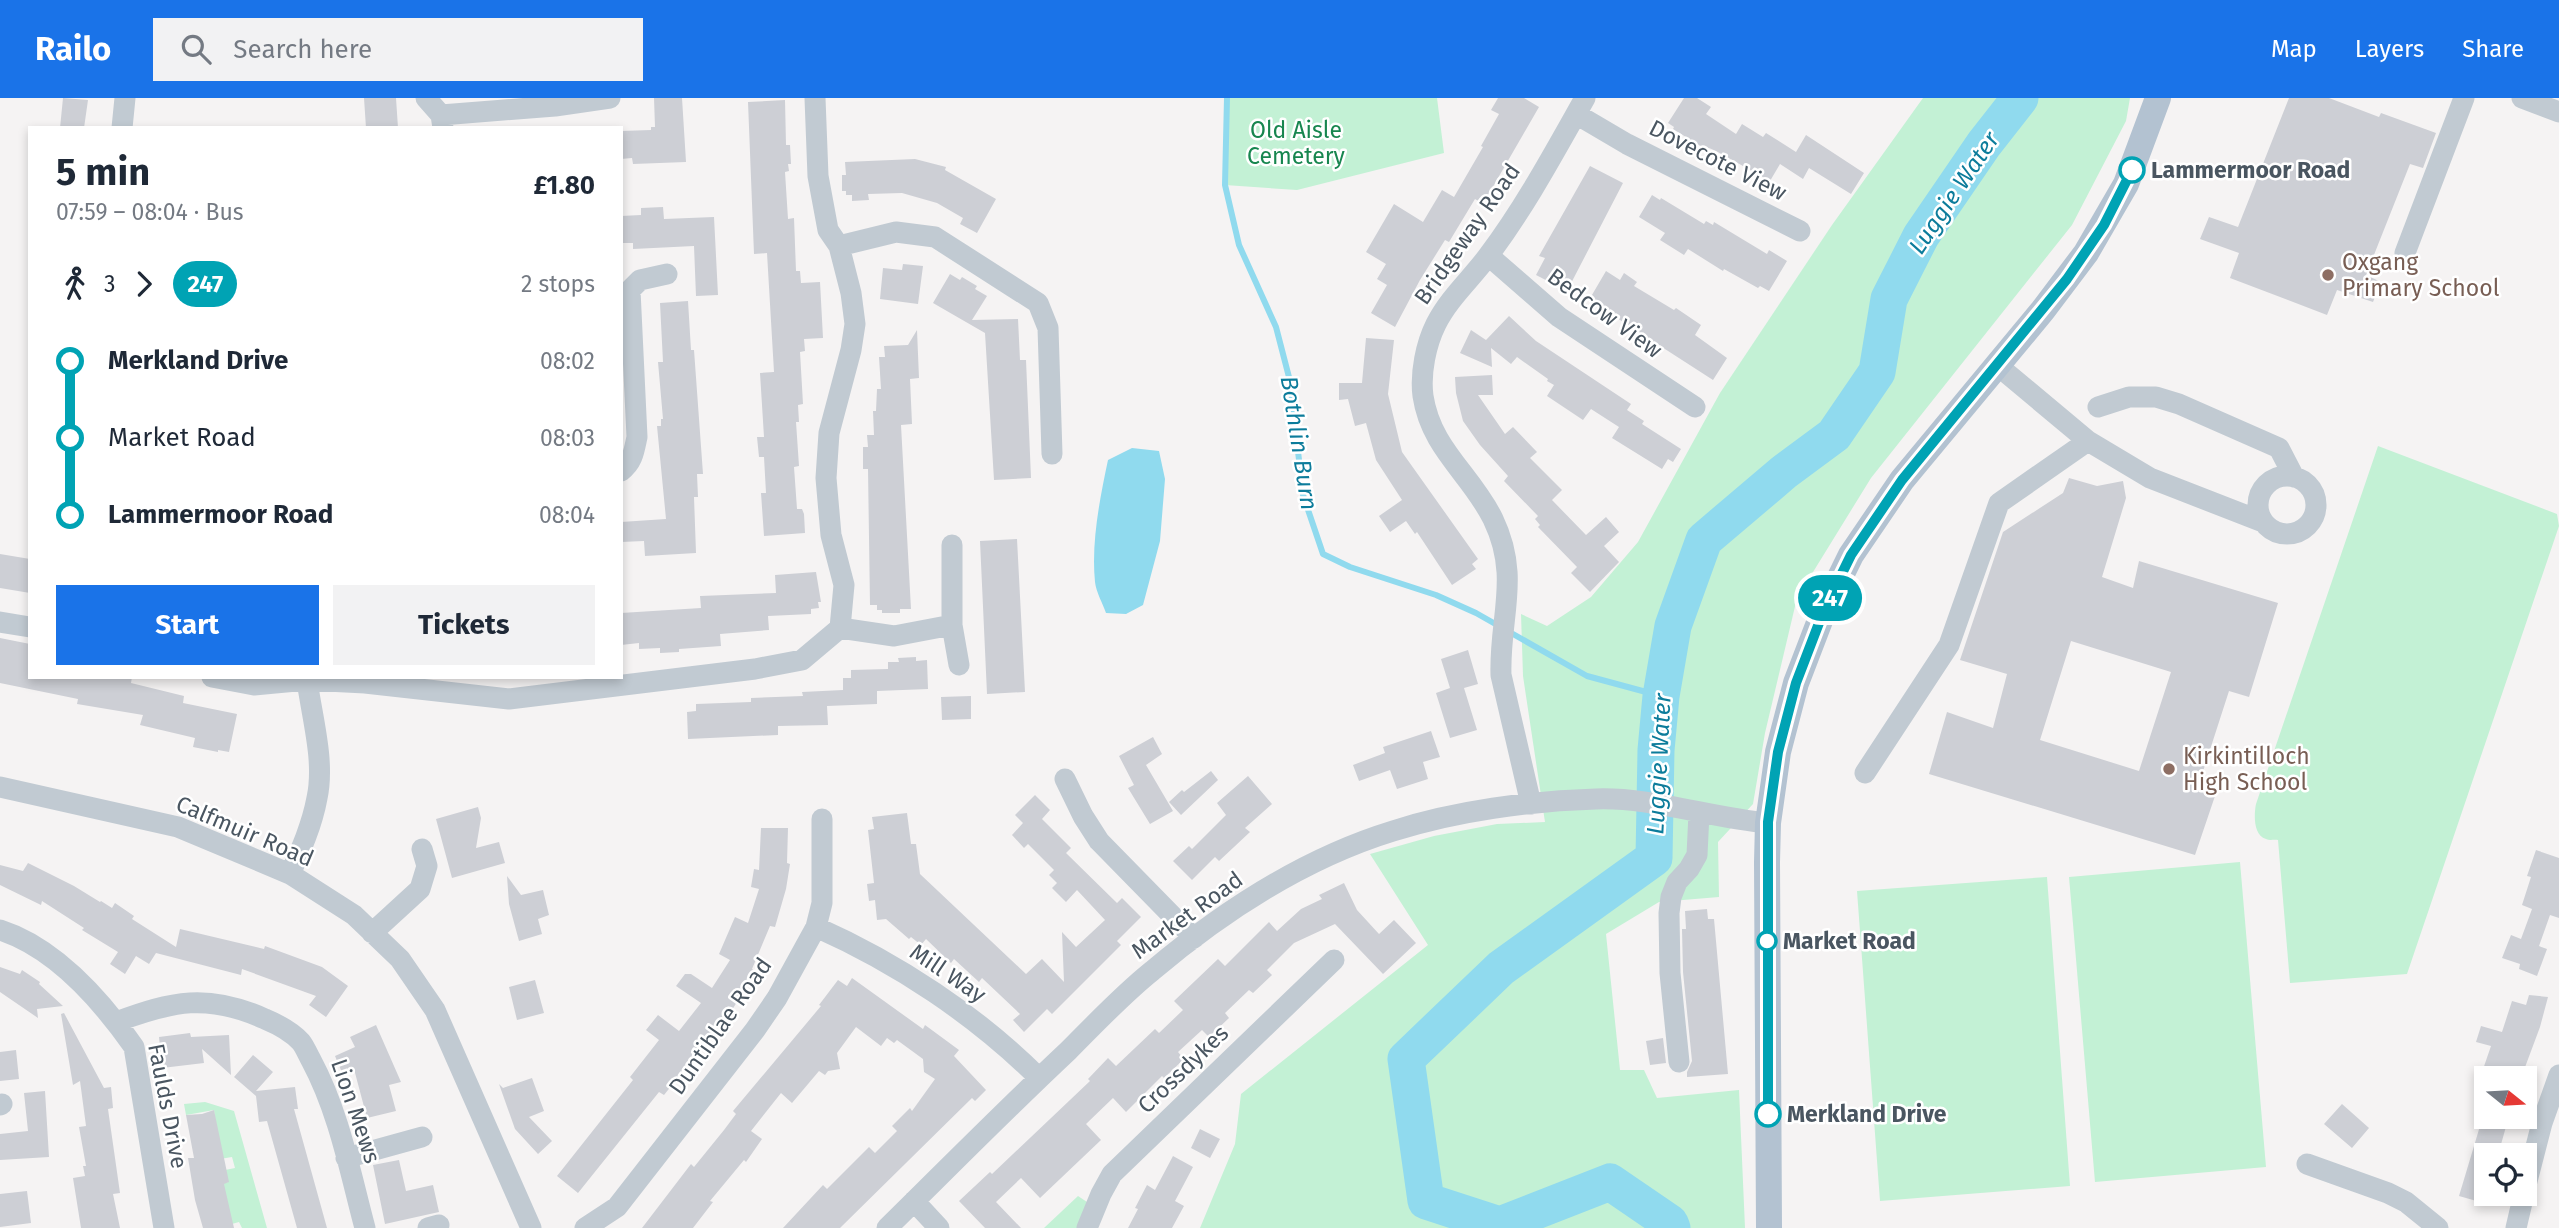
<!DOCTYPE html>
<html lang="en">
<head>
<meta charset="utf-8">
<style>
	body { margin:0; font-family:"Fira Sans",sans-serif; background:#f2f2f3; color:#1f2937; height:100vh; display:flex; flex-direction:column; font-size:26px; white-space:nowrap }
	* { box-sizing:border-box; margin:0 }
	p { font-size:23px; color:#747a83 }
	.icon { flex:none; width:38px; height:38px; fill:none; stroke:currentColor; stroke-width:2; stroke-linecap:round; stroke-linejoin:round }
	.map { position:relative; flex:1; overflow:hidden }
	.drawer { position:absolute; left:28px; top:28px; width:595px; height:553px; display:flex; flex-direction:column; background:#fff; border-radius:0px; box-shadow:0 4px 10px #0003 }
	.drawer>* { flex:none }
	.badge { padding:0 14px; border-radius:23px; font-size:24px; line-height:46px }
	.needle { width:46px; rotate:108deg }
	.controls { position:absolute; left:2474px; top:968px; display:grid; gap:14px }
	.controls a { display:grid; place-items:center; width:63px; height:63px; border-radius:0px; background:#fff; box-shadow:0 4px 10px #0003; font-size:35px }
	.map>.badge { position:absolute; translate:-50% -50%; box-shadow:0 0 0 4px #fff }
	.legs { display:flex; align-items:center; gap:10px; height:77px; padding:0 28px; font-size:23px }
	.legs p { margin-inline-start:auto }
	.headline { display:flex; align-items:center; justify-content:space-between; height:119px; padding:0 28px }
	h1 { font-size:38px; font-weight:700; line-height:52px }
	.primary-button { display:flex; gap:14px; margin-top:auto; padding:14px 28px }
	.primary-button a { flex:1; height:80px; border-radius:0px; background:#1a73e8; color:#fff; font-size:28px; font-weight:700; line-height:80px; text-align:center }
	.primary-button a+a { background:#f2f2f3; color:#1f2937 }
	ul { padding:0 28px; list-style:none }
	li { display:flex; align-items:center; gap:24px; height:77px; font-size:26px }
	li i { display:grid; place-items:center; width:10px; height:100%; margin:0 9px; background:currentColor }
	li i::after { content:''; width:18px; height:18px; margin:-9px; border:5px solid; border-radius:50%; background:#fff }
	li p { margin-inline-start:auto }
	li:first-child i { background:linear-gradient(#0000 50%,currentColor 0) }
	li:last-child i { background:linear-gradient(currentColor 50%,#0000 0) }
	header { display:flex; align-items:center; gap:42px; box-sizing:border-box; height:98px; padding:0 35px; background:#1a73e8; color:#fff }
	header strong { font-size:33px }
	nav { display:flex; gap:38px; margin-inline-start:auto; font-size:24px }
	.search { width:490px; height:63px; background:#f2f2f3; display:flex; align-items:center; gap:18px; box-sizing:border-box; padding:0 24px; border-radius:0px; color:#747a83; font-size:26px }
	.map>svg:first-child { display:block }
	.green { fill:#c3f1d5 }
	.water { fill:#90daee }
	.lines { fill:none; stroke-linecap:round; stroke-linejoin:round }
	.stream { stroke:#90daee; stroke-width:6 }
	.river { stroke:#90daee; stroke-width:37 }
	.building { fill:#cdcfd5; fill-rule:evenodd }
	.minor { stroke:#c1cad2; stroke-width:21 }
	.major { stroke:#b3c2d1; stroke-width:26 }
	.line-1-casing { stroke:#fff; stroke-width:16 }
	.line-1 { stroke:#00a3b4; stroke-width:10 }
	.stop-1-dot { fill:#fff; stroke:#00a3b4; stroke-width:3.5 }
	.education-dot { fill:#8d6e63; stroke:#fff; stroke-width:2.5 }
	.labels { text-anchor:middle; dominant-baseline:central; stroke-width:5; stroke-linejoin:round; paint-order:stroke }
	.park-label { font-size:23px; fill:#17864f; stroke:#fff }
	.street-label { font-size:23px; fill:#4a5661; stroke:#fff }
	.stop-label { font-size:23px; font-weight:bold; fill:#4a5661; stroke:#fff; text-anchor:start }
	.education-label { font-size:23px; fill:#785e54; stroke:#fff; text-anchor:start }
	.water-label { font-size:24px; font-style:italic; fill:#0c7c9b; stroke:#fff }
</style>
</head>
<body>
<header>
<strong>Railo</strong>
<div class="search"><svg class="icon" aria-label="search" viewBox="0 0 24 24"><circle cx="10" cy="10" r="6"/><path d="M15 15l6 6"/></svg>Search here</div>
<nav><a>Map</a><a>Layers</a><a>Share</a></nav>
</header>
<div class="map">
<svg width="2559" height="1130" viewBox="0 0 2559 1130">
	<rect width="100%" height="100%" fill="#f5f3f3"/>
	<path class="green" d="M1227,0h210l7,55 -147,37 -72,-5z
		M1923,0h207l-4,23 -54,104 -201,253 -74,120 -32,135 -12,71 -35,38 1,55 -60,5 -53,32 14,136h24l13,28 82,-8 6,138h-545l35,-84 6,-50 187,-149 -58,-91 64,-18 63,-12 48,-2 -22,-146 -2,-62 26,12 44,-29 47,-55 82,-149 112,-168z
		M2378,348l179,68 2,12 -152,448 -117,9 -12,-143c-4,-1 -8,1 -12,-1 -13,-4 -12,-25 -10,-35z
		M2240,764l26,305 -171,15 -26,-305z
		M2047,779l23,309 -190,15 -23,-310z
		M205,1004l29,9 33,117h-25l-3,-6 -14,4 -11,-40 14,-4 -3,-12 10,-2 -3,-11 -12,2 -6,-49 -28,5 -2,-11z
		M1078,1098l9,6 -9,26h-34z"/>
	<path class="water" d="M1132,350l27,3 6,28 -5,62 -17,64 -17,9 -20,-1c-3,-9 -10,-21 -11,-31 -4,-40 5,-84 13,-122z"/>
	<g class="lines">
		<path class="stream" d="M1227,0l-2,87 14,60 37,82 14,54 13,114 20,59 27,13 86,28 40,18 111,63 74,20"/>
		<path class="river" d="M1672,1130l-2,-5 -60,-41 -110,43 -74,-24 -20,-142 95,-91 153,-110 2,-108 5,-54 12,-70 31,-86 80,-68 50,-37 43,-63 12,-73 32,-63 63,-92 36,-46"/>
	</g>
	<path class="building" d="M63,0l25,2 -4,28h-24z
		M364,0h32l2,30h-32z
		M654,0h28l4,64 -53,2 -1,-6 -11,1v-28l30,-1v-3h4z
		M1498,0h26l15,9 -52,90 -3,-1 -4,6 -5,-3 -26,43 -4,-2 -25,40 -25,47 -24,-14 16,-28 -10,-6 9,-15 -20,-12 28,-48 29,18 19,-32 12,7 29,-50 -2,-1 18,-32 -8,-4z
		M1684,0h13l14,9 -5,7 30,20 6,-10 21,13 3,-4 30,19 10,-17 58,38 -13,21 -42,-26 -6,11 -23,-15 -10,17 -54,-30 -7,-3 -2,2 -34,-21 1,-2 -6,-4z
		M2289,0h40l50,19 2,-4 55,20 -13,35 -13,-4 -44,111 15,7 -8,20 -36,-12 -10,25 -97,-37 9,-25 -39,-14 9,-22 29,10z
		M785,2l1,45h4l1,19h-3l1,7 -4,1 3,47 6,-1 2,53h4l1,12 19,-1 3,56 -19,1 1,12 -5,1 3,52 -5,1 1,17h-3l3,44 -5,1 3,42h5l2,5 1,19 -41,3 -3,-43h5l-2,-36h-5l-2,-20h7l-4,-64 14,-1 -7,-119 -13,1 -6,-152z
		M915,61l31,8 -1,3 51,29 -19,34 -17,-9 3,-6 -26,-15 -35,-10 -34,1 1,6 -17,1v-6h-6v-4h-4v-16h4l-1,-13z
		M1590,68l33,17 -56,108 -31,-16 9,-17 -6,-2z
		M1652,97l8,5 1,-2 43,26 2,-3 7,4 1,-3 53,32 2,-4 18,11 -18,30 -9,-5 -2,2 -34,-19 -1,2 -35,-22 -4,6 -24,-15 5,-7 -26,-16z
		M663,109l1,12 50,-2 4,78 -22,1 -2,-50 -61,3v-6h-12v-27l20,-1v-7z
		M903,166l20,2 -5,38 -38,-5 3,-31 19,2z
		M1606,173l14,9 4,-7 13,9 -3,4 40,24 2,-2 25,17 -6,10 32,23 -14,22 -124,-80z
		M950,176l10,6 2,-3 15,9 -2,3 12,7 -15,24 46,-1 2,41h6l5,118 -37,2 -9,-147 -52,-30z
		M688,203l3,49h3l9,124h-6l1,23h-4l2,56 -51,3 -1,-15 -23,1v-20l45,-3 -9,-93h4v-7h2l-5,-57h5l-3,-59z
		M1509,218l27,25 95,63 -4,6 17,11 -2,3 39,25 -8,13 -5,-3 -6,10 -50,-31 7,-11 -28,-18 -8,11 -36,-24 7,-11 -7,-4 1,-2 -31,-22 -6,7 -20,-16 1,19 -32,-14 11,-23 15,10z
		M917,232l2,48 -9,1 2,45 -11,1 10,184h-11v4h-18v-3h-5v-5h-7l-2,-136h-5v-22h5l-1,-12h7l-1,-24h3l1,-22h4l-2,-32h6l-1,-11 24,-1z
		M1366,240l28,2 -6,54 14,58 76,107 -6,5 4,5 -24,16 -35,-53 -2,2 -9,-13 -16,11 -11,-16 23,-16 -26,-40 -10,-37 -11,3 -7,-27 -9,1v-17h23z
		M1492,277l1,20h-15l27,39 8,-7 24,25 -7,6 32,32 -10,10 34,35 20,-18 13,15 -15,14 15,16 -29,30 -19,-19 6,-6 -39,-40 2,-2 -5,-6 3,-3 -34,-35 4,-5 -28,-31 -17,-24 -7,-28 -1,-16z
		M2069,380l28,8 26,-5 3,17 -24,79 31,11 6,-27 139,42 -29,94 -20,-6 -32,99 18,6 -20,59 -266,-81 18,-62 46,16 14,-54 -47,-14 43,-128 60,-39zM2071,543l100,31 -32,99 -99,-31z
		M1017,441l8,153 -38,2 -7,-153z
		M0,456l30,5v34l-30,-5z
		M816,474l5,30h-3l1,6 -8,1v5l-43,2 1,14 -49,4 1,12 -42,3v3l-19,1v-5l-21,1v-6l-18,2v-32l80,-5 -1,-12 76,-3 -1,-18z
		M0,540l30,6v33h102l-1,6 53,13 -1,7 54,11 -8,38 -11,-2v2l-25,-5 2,-9 -55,-13 3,-10 -66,-11 1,-5 -78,-16z
		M1468,552l10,34 -14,4 13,42 -27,8 -14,-45 14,-5 -9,-29z
		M916,559v4l11,-1 1,29 -51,2v13l-50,2 1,19 -50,1v9l-90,4 -1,-27 9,-1v-7l55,-2v-4l52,-2 -1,-4 41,-2v-12h8v-8l37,-1v-7h11l-1,-4z
		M971,598v23l-29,1 -1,-23z
		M1431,633l9,26 -17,5 5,17 -31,10 -7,-19 -31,11 -6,-16 32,-12 -2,-6z
		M1153,639l9,17 -16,11 27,46 -23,13 -22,-36 6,-3 -15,-29z
		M1211,673l7,9 -37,35 -12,-13 13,-12 2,2z
		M1248,678l24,28 -27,24 5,4 -16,15 -15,14 -4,-4 -23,23 -19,-19 16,-15 3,3 34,-34 -9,-12z
		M1035,697l15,15 -8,9 29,29 -5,5 51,50 5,-5 19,19 -24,24 4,4 -69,69 -5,-5 -23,23 -11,-12 7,-6 -38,-36 -3,4 -25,-23 -3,4 -25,-24 -5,6 -10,-8 -2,2 -23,-20 -9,1 -2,-20 -6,1 -2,-17 7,-1 -6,-53 6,-1 -2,-12 35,-4 4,31h5l4,30 106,100 16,-15 22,23 -2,-50 14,15 29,-27 -28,-30 -11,12 -14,-14 5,-5 -8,-8 5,-5 -26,-26 -4,4 -12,-13 11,-12 -8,-8z
		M478,709l3,11 -5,30 23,-6 6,21 -53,15 -16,-59z
		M761,730h27l-1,35 3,1 -4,25 -11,38 -5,-1 -18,43 4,3 -26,41 -18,22 -48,60 -5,-3 -81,101 -21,-17 76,-96 -3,-3 29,-37 -13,-10 12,-15 21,16 22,-28 -25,-17 9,-12h6l21,14 18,-28 -11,-6 16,-37 13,6 11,-34 -8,-2 3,-18 5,1z
		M2536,752l23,8v60l-9,-3 -11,31 8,3 -10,27 -18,-7 1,-5 -18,-6 9,-23 10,4 11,-30 -10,-4 9,-28 -4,-1z
		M28,765l46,23 26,16 1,-1 11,7 3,-5 19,13 -2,3 44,28 4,-18 84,20 1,-3 57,21 26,19 -22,31 -17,-12 7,-9 -74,-27 -1,6 -85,-22 -7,11 -13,-8 -11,18 -15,-10 8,-12 -36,-22 2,-2 -42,-27 -1,4 -41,-20v-20l23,6z
		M507,778l14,19 22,-5 6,25 -11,4 4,15 -23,7 -10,-37z
		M1344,785l13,27 22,24 15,-14 22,23 -33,31 -48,-50 -41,19 -27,27 5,5 -19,18 -4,-3 -24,23 4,5 -20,19 -7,-7 -24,22 6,7 -20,19 -2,-2 -36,36 -13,-14 -27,26 15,16 -61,58 -19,-20 -25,24 25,26h-36l-26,-27 31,-29 2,2 98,-93 -2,-2 20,-21 8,8 39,-37 4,4 24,-23 -9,-9 44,-42 7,7 44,-44 8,9 24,-22 21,-10 -3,-4z
		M1707,811l1,10h6l14,155 -41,3v-5l5,-11 -9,-89 -1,-43h4l-1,-18z
		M0,869l20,7 2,-4 18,12 -1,2 24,22 -26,3 1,9 -38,-26z
		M852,880l71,51 2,-4 34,25 -5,6 32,34 -11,11 -3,-3 -132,130h-57l40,-43 4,4 42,-42 6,6 22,-22 -5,-5 18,-18 2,3 23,-32 -11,-7 -1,-13 -26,-19 -3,3 -7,-5 -6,8 -25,-19 -19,26 3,16 -12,2 -3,4 -6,-4 -27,32 -11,-10 -30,38 11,8 -16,23 -2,-2 -34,41 3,1 -20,26h-51l49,-64 3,3 30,-37 12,-16 -3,-3 88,-105 -2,-1 19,-25 9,6z
		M535,882l9,33 -27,7 -8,-33z
		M2529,897l19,2 -8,30 -19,51h-41l11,-32 -15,-4 5,-16 21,6 10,-31 14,4z
		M64,915l40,75 7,-1 2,21 -5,1 12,84 -7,1 7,34h-39l-8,-50 12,-2 -2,-10h3l-7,-39 7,-1 -6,-45 -7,4 -12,-71z
		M376,927l25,57 -12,3 7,26 -29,7 -13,-49 -11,6 -8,-19 20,-9 -5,-10z
		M190,935l1,4 38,-2 2,40 -29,-26 2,14 -42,5 -3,-31z
		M1663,940l3,25 -16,2 -4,-24z
		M16,952l3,29 -19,2v-29z
		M253,957l20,17 -17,19 39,-4 3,22h-4l33,119h-30l-30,-107 -8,1 -3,-26 -22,-19z
		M532,980l12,33 -15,6 23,24 -14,13 -23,-25 -16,-45 4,4z
		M45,993l4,66 -49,3v-26l28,-3 -4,-38z
		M2342,1006l27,24 -17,20 -28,-24z
		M214,1012l15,72 -5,2 10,44h-31l-8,-28 -7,-42h6l-8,-43 16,-1z
		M2483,1018h26l-11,39h-11v49l-28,-8z
		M1200,1031l20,10 -10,19 -19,-10z
		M1173,1058l20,11 -18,34 9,5 -12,22h-44l10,-19 -3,-1 12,-23 8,5z
		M399,1062l7,31 27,-6 6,27 -54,12 -12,-59z
		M27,1093l4,32 -31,4v-33z"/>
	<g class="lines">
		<path class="minor" d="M426,0l15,17 2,13
			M2522,0l37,14
			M1576,16l51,30 173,87
			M441,17l114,-9 55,-8
			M122,30l3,-30
			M839,148l57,-14 39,5 103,66 10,25 4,126
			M2405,155l59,-155
			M1489,158l70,61 136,90
			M2098,309l31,-10h27l23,7 100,44 15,29
			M2088,343l62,37 113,44
			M621,373c12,-9 13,-20 16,-34l-7,-147 10,-10 27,-6
			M2258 407a29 29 0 1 1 58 0a29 29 0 1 1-58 0Z
			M952,447v80l7,40
			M0,524l30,5
			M840,530l54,8 58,-11
			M212,579l42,8 53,-5 58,3 144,16 246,-30 47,-9 38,-32 4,-43 -13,-50 -5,-57 3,-45 22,-83 4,-26 -4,-31 -12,-47 -11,-16 -10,-54 -3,-78
			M1865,675l84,-128 50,-142 89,-62 -91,-76
			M1065,681l18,37 16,25 95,97
			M0,689l178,40 112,47 64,41 46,44 35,51 96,218
			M1531,706l-30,-129c-2,-58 20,-98 -8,-156 -22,-45 -62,-70 -70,-123 -3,-23 3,-52 13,-72 13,-26 35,-45 52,-68 37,-49 67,-105 97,-158
			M290,776c11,-24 22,-49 27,-76 8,-37 -5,-80 -10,-118
			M816,829c81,36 160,88 223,151
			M0,832c56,18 101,70 134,117l30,181
			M372,835l48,-44 7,-23 -5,-17
			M116,924c56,-21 92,-29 149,-3 12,5 27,13 36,23 4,5 7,13 10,18 28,52 39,112 54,168
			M1679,964l-9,-89 -1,-60 2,-16 6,-15 12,-13 8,-14 2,-42
			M0,1007l2,-1
			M346,1060l76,-21
			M2307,1066l81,29 18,9 32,26
			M2525,1091l17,-66 17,-48
			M914,1103l25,27
			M428,1130l11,-3
			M585,1130l32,-21 138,-177 22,-32 39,-71 6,-24v-84
			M887,1130c60,-59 119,-119 181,-177 27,-27 54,-56 84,-80 70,-59 153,-113 241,-140 62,-20 137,-30 203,-32 55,-2 115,19 172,24
			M1087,1130l14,-34 11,-20 222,-214
			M2516,1130l8,-34"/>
		<path class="major" d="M1769,1130l-2,-366 1,-39 10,-71 18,-69 28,-73 27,-55 51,-75 141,-170 43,-57 40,-69 32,-86"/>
	</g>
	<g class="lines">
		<g class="line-1-casing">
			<path id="line-1" d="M1768,1016v-292l10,-70 18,-69 28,-73 27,-55 51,-75 165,-201 37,-54 28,-55"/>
		</g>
		<use href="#line-1" class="line-1"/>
	</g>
	<g class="stop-1-dot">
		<circle cx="2132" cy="72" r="12"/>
		<circle cx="1767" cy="843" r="9"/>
		<circle cx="1768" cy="1016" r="12"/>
	</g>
	<g class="education-dot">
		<circle cx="2328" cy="177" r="7"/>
		<circle cx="2169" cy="671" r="7"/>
	</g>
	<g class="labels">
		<g class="park-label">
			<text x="1296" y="32">Old Aisle<tspan x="1296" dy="26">Cemetery</tspan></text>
		</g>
		<g class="street-label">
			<text transform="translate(1718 62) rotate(27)">Dovecote View</text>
			<text transform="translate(1467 136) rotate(-55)">Bridgeway Road</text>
			<text transform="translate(1605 215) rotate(36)">Bedcow View</text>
			<text transform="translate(245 733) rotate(23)">Calfmuir Road</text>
			<text transform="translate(1187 817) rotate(-36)">Market Road</text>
			<text transform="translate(948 875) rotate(34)">Mill Way</text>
			<text transform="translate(720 928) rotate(-55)">Duntiblae Road</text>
			<text transform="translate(1183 971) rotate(-44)">Crossdykes</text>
			<text transform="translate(168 1008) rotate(79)">Faulds Drive</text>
			<text transform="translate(356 1013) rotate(71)">Lion Mews</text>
		</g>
		<g class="stop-label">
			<text x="2151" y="72">Lammermoor Road</text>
			<text x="1783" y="843">Market Road</text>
			<text x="1787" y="1016">Merkland Drive</text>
		</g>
		<g class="education-label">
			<text x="2342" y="164">Oxgang<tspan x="2342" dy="26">Primary School</tspan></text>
			<text x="2183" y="658">Kirkintilloch<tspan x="2183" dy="26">High School</tspan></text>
		</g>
		<g class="water-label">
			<text transform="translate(1954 95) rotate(-56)">Luggie Water</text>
			<text transform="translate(1299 345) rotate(81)">Bothlin Burn</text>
			<text transform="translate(1659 666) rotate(-87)">Luggie Water</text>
		</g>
	</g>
</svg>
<div class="controls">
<a><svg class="needle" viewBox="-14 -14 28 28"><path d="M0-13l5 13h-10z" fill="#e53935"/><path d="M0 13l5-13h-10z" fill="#747a83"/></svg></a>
<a><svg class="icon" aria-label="locate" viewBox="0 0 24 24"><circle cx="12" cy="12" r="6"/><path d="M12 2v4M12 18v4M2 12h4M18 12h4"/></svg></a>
</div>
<b class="badge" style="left:1830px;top:500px;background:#00a3b4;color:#fff">247</b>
<section class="drawer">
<div class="headline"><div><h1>5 min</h1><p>07:59 – 08:04 · Bus</p></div><b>£1.80</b></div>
<div class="legs"><svg class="icon" aria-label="walk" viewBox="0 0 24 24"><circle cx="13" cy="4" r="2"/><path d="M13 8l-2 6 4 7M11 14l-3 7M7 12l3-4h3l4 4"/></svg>3<svg class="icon" aria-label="forward" viewBox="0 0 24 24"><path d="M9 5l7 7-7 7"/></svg><b class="badge" style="background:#00a3b4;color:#fff">247</b><p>2 stops</p></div>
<ul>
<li><i style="color:#00a3b4"></i><b>Merkland Drive</b><p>08:02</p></li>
<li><i style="color:#00a3b4"></i><span>Market Road</span><p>08:03</p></li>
<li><i style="color:#00a3b4"></i><b>Lammermoor Road</b><p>08:04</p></li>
</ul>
<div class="primary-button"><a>Start</a><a>Tickets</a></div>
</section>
</div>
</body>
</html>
